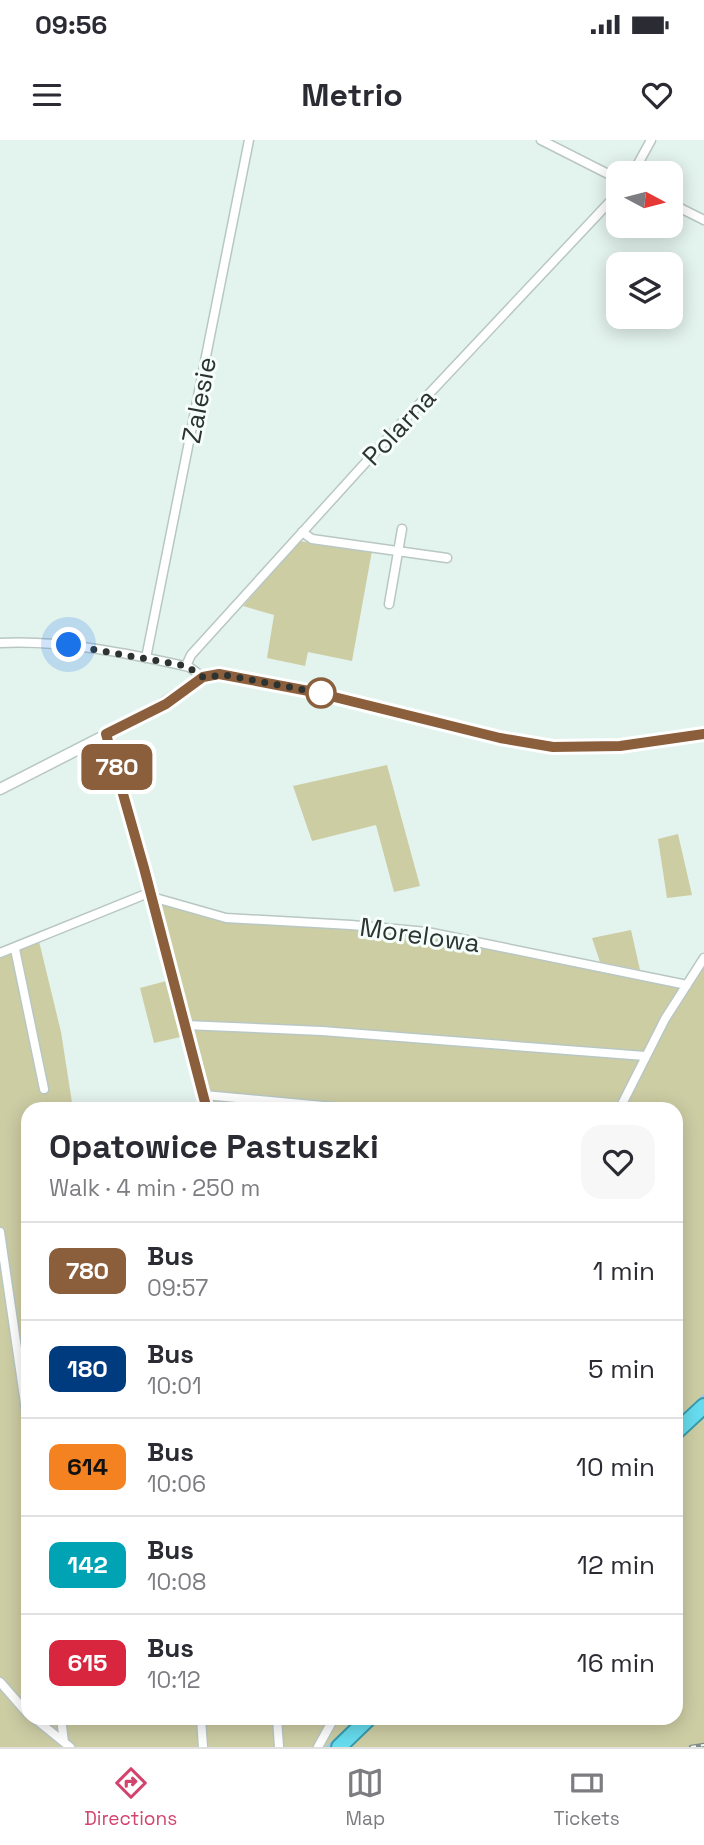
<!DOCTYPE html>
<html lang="en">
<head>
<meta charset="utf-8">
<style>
	body { margin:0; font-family:"Space Grotesk",sans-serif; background:#f7f7f7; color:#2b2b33; height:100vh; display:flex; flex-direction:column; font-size:26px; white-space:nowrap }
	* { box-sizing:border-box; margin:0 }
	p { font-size:23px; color:#7c7c81 }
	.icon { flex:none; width:38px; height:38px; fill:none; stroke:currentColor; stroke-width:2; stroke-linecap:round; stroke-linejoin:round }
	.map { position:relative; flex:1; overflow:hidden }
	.details { position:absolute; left:21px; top:962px; width:662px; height:623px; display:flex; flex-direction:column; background:#fff; border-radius:21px; box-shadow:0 4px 18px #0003 }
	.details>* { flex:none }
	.badge { padding:0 14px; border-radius:10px; font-size:24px; line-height:46px }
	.needle { width:46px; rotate:97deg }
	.controls { position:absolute; left:606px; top:21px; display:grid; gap:14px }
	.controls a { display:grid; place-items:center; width:77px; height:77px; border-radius:14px; background:#fff; box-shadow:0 4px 18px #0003; font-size:35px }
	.you { position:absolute; width:35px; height:35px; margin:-18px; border:5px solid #fff; border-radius:50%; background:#1a73e8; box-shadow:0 0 0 10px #1a73e833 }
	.map>.badge { position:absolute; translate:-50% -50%; box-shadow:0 0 0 4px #fff }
	.round { display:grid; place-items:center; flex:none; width:74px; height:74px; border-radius:21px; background:#f7f7f7 }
	.overview { display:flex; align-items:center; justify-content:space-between; height:119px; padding:0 28px }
	h1 { font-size:33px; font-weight:700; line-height:52px }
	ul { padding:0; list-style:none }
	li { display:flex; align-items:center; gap:21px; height:98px; padding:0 28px; border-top:2px solid #e1e1e2 }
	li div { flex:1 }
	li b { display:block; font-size:26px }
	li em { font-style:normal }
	li .badge { min-width:77px; font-weight:700; text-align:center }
	.status { display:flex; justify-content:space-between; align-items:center; height:49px; padding:0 35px; background:#fff; direction:ltr }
	.status svg { height:19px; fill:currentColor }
	header { display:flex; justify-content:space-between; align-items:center; height:91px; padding:0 28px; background:#fff; font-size:32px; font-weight:700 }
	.tab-bar { display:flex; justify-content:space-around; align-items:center; height:98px; border-top:2px solid #e1e1e2; background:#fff; font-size:19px; color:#7c7c81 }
	.tab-bar a { display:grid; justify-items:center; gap:4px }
	.tab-bar .active { color:#d2446d }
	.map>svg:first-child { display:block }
	.green { fill:#cdcda4 }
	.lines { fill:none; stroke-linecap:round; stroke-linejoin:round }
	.stream { stroke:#92caf8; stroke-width:2 }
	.minor-casing { stroke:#b8c7c3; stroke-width:11 }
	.tertiary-casing { stroke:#b8c7c3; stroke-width:13 }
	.trunk-casing { stroke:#399ba9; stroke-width:18 }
	.minor { stroke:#fff; stroke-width:8 }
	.tertiary { stroke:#fff; stroke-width:10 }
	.trunk { stroke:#66dcee; stroke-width:14 }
	.rail-casing { stroke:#818c89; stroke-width:4.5 }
	.rail { stroke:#f5fefb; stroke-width:2; stroke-dasharray:5; stroke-linecap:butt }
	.line-casing { stroke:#fff; stroke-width:16 }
	.line { stroke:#8b5e3c; stroke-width:10 }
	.walk { stroke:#2d3331; stroke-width:7; stroke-dasharray:0 12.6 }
	.stop-dot { fill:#fff; stroke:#8b5e3c; stroke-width:3.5 }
	.labels { text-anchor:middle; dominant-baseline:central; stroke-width:6; stroke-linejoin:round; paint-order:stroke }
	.street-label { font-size:26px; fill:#2d3331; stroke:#f5fefb }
</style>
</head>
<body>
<div class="status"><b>09:56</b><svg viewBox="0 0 49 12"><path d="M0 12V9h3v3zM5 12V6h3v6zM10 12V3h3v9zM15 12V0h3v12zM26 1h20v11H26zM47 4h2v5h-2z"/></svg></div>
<header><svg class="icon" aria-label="menu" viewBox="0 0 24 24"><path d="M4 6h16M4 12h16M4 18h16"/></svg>Metrio<svg class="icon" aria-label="heart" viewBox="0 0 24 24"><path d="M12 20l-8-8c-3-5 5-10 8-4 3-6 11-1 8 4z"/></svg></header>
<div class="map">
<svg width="704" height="1607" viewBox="0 0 704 1607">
	<rect width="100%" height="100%" fill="#e3f3ee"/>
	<path class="green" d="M299,401l73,10 -20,110 -44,-9 -3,14 -38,-8 7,-43 -31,-9z
		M387,625l33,121 -26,6 -18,-67 -64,16 -19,-55z
		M678,694l14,61 -25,3 -9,-59z
		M146,751l76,25 189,13 278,53 15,-24v789h-704v-795l38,-15 23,95 12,77 -45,1v608h648v-608l-470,-1 -21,-84z
		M631,790l9,40 -40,-8 -8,-24z
		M170,840l15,56 -31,7 -14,-55z"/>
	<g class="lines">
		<path class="stream" d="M676,1281l28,-26
			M327,1607l31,-29"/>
		<g class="minor-casing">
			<path id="minor" d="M541,0l77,39
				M633,33l18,-33
				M670,63l34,17
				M302,392l10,7 135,19
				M389,464l13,-75
				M0,503c63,-3 127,10 189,24l14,10
				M146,518l103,-518
				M186,526l5,-11 205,-226 222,-236
				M106,594l45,158 56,218
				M152,757l74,21 125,7 76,7 260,53
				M15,809l29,140
				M0,813l151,-61
				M185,885l137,6 323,25
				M204,955l162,15
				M619,970l46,-91 39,-61
				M0,1092l28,192
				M0,1542l28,32
				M34,1578l36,29
				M61,1578l3,24
				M201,1578l2,29
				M277,1578l2,29
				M318,1607l16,-29"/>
		</g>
		<g class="tertiary-casing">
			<path id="tertiary" d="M0,649l149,-76 54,-36 13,-3 102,19 182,45 53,9 67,-1 84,-12"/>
		</g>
		<g class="trunk-casing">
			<path id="trunk" d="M676,1292l28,-26
				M339,1607l30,-29"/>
		</g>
		<use href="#minor" class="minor"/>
		<use href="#tertiary" class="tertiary"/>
		<use href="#trunk" class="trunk"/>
		<g class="rail-casing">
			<path id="rail" d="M691,1607l13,-2"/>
		</g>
		<use href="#rail" class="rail"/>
	</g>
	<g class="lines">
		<g class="line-casing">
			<path id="line" d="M207,970l-63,-242 -38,-134 60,-30 37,-27 16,-3 95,18 186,46 53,9 67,-1 84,-12"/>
		</g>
		<use href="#line" class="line"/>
		<path class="walk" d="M69,505l117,21 17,11 22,-2 96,18"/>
	</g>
	<circle class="stop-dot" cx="321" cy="553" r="14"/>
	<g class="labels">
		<g class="street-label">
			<text transform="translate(199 260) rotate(-79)">Zalesie</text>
			<text transform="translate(399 287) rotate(-47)">Polarna</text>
			<text transform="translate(420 795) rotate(8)">Morelowa</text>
		</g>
	</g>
</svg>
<div class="controls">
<a><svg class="needle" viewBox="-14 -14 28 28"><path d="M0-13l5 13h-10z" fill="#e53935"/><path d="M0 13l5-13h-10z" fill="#7c7c81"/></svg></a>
<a><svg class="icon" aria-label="layers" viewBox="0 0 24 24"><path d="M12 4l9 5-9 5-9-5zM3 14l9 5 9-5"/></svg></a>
</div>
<div class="you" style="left:69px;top:505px"></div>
<b class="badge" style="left:117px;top:627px;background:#8b5e3c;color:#fff">780</b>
<section class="details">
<div class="overview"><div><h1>Opatowice Pastuszki</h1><p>Walk · 4 min · 250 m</p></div><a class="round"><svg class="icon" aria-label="heart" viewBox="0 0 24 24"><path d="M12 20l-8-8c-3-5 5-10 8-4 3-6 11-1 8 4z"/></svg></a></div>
<ul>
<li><span class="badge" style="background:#8b5e3c;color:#fff">780</span><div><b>Bus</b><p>09:57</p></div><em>1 min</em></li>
<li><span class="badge" style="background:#003b80;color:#fff">180</span><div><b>Bus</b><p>10:01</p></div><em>5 min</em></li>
<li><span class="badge" style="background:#f58220;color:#111">614</span><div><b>Bus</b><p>10:06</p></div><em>10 min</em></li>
<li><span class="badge" style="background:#00a3b4;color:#fff">142</span><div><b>Bus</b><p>10:08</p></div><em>12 min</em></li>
<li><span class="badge" style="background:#d7263d;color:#fff">615</span><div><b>Bus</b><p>10:12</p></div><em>16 min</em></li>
</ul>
</section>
</div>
<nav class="tab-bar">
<a class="active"><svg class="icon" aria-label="directions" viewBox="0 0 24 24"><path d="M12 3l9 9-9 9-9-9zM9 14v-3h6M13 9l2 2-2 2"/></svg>Directions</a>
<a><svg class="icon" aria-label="map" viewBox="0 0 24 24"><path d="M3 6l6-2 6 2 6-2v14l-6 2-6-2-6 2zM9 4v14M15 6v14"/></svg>Map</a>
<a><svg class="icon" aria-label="tickets" viewBox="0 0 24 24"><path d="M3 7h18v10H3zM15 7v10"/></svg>Tickets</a>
</nav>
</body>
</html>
